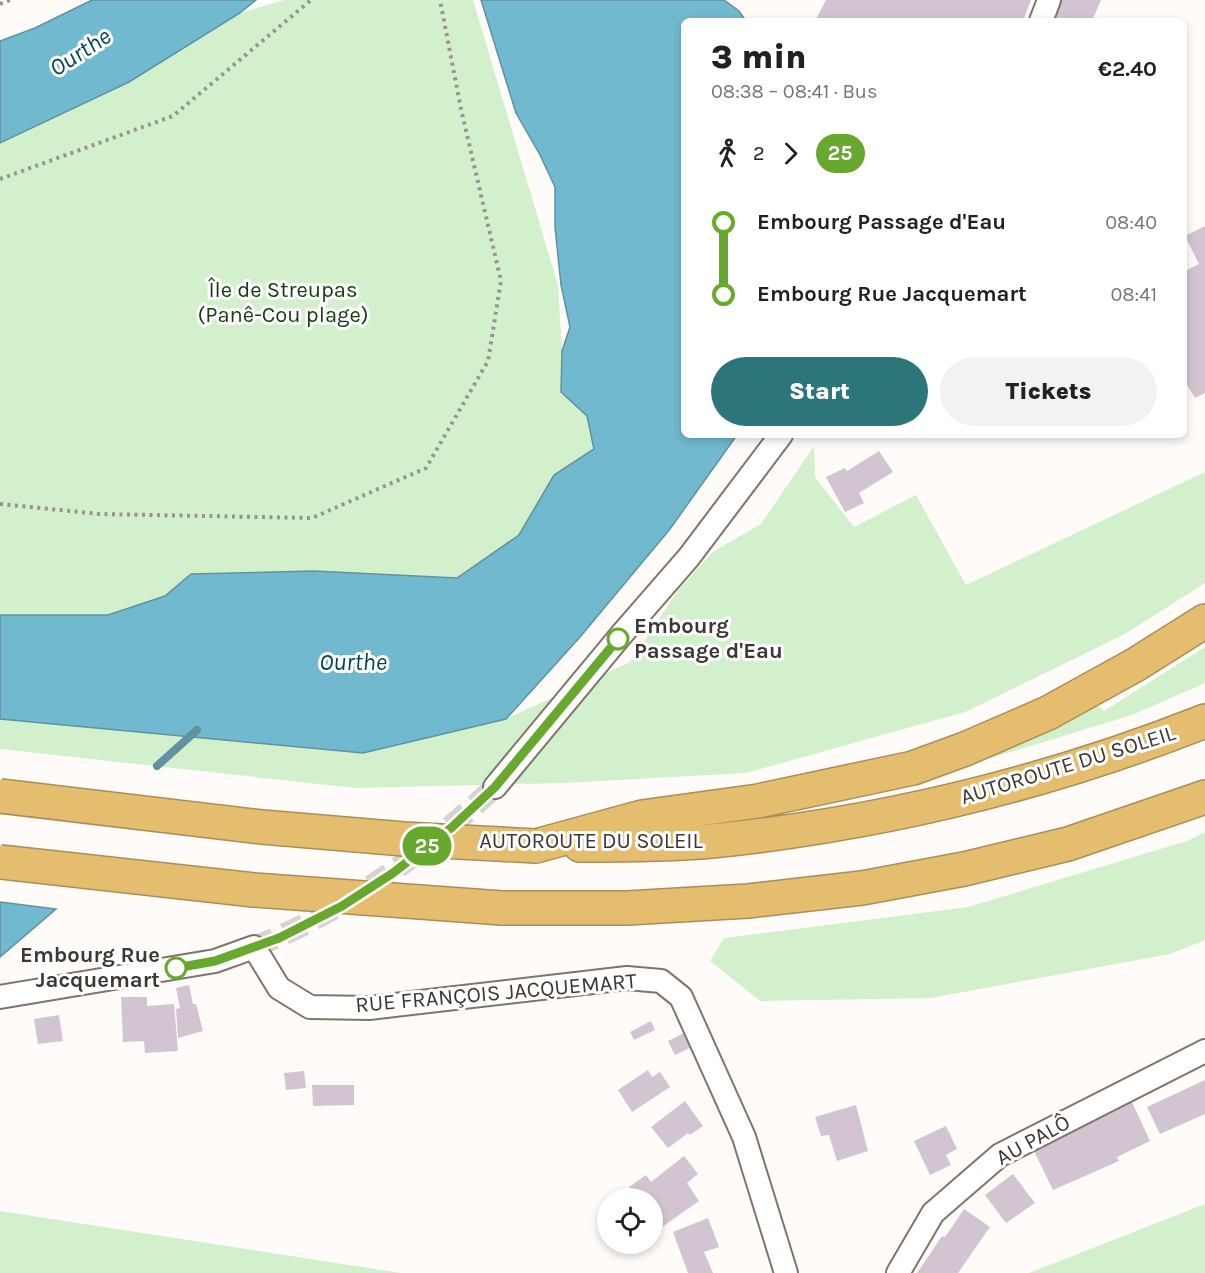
<!DOCTYPE html>
<html lang="en">
<head>
<meta charset="utf-8">
<style>
	body { margin:0; font-family:Karla,sans-serif; background:#f2f2f2; color:#202124; height:100vh; display:flex; flex-direction:column; font-size:22px; white-space:nowrap }
	* { box-sizing:border-box; margin:0 }
	p { font-size:20px; color:#757577 }
	.icon { flex:none; width:33px; height:33px; fill:none; stroke:currentColor; stroke-width:2; stroke-linecap:round; stroke-linejoin:round }
	.map { position:relative; flex:1; overflow:hidden }
	.details { position:absolute; left:681px; top:18px; width:506px; height:420px; display:flex; flex-direction:column; background:#fff; border-radius:9px; box-shadow:0 3px 9px #0003 }
	.details>* { flex:none }
	.badge { padding:0 12px; border-radius:20px; font-size:21px; line-height:39px }
	.tools { position:absolute; left:597px; top:1188px; display:grid; gap:12px }
	.tools a { display:grid; place-items:center; width:66px; height:66px; border-radius:50%; background:#fff; box-shadow:0 3px 9px #0003; font-size:30px }
	.map>.badge { position:absolute; translate:-50% -50%; box-shadow:0 0 0 3px #fff }
	.legs { display:flex; align-items:center; gap:9px; height:66px; padding:0 30px; font-size:20px }
	.legs p { margin-inline-start:auto }
	.headline { display:flex; align-items:center; justify-content:space-between; height:102px; padding:0 30px }
	h1 { font-size:33px; font-weight:800; line-height:45px }
	.cta { display:flex; gap:12px; margin-top:auto; padding:12px 30px }
	.cta a { flex:1; height:69px; border-radius:36px; background:#2c7679; color:#fff; font-size:24px; font-weight:800; line-height:69px; text-align:center }
	.cta a+a { background:#f2f2f2; color:#202124 }
	ul { padding:0 30px; list-style:none }
	li { display:flex; align-items:center; gap:21px; height:72px; font-size:22px }
	li i { display:grid; place-items:center; width:9px; height:100%; margin:0 8px; background:currentColor }
	li i::after { content:''; width:15px; height:15px; margin:-8px; border:4px solid; border-radius:50%; background:#fff }
	li p { margin-inline-start:auto }
	li:first-child i { background:linear-gradient(#0000 50%,currentColor 0) }
	li:last-child i { background:linear-gradient(currentColor 50%,#0000 0) }
	.map>svg:first-child { display:block }
	.green { fill:#d3f0cd }
	.water { fill:#71b9cf; stroke:#6192a0; stroke-width:1.5 }
	.lines { fill:none; stroke-linecap:round; stroke-linejoin:round }
	.stream { stroke:#6192a0; stroke-width:8 }
	.building { fill:#d3c4d1 }
	.street-tunnel { stroke:#d7d4d0; stroke-width:22; stroke-dasharray:22 11; stroke-linecap:butt }
	.street-casing { stroke:#817468; stroke-width:26 }
	.highway-casing { stroke:#aa8e59; stroke-width:36 }
	.path { stroke:#97938e; stroke-width:4; stroke-dasharray:3 4.5; stroke-linecap:butt }
	.street { stroke:#fff; stroke-width:22 }
	.highway { stroke:#e5bd6e; stroke-width:33 }
	.highway-bridge-casing { stroke:#aa8e59; stroke-width:36; stroke-linecap:butt }
	.highway-bridge { stroke:#e5bd6e; stroke-width:33 }
	.line-1-casing { stroke:#fff; stroke-width:14 }
	.line-1 { stroke:#69a82f; stroke-width:9 }
	.stop-1-dot { fill:#fff; stroke:#69a82f; stroke-width:3 }
	.labels { text-anchor:middle; dominant-baseline:central; stroke-width:6; stroke-linejoin:round; paint-order:stroke }
	.park-label { font-size:22px; fill:#143c0d; stroke:#fff }
	.stop-label { font-size:22px; font-weight:bold; fill:#3d3732; stroke:#fff; text-anchor:start }
	.street-label { font-size:22px; fill:#3d3732; stroke:#fff }
	.water-label { font-size:24px; font-style:italic; fill:#004454; stroke:#fff }
</style>
</head>
<body>
<div class="map">
<svg width="1205" height="1273" viewBox="0 0 1205 1273">
	<rect width="100%" height="100%" fill="#fefbf8"/>
	<path class="green" d="M284,0h189l85,285 4,66 -1,41 26,24 8,33 -41,26 -35,60 -62,43 -143,-7 -123,3 -26,22 -58,19h-107v-472l129,-61 111,-69z
		M814,446l1,31 39,50 62,-32 50,90 239,-113v111l-80,51 -160,78 -219,61 -183,10 -208,5 -355,-39v-30l363,34 143,-34 124,-57 49,-73 35,-38 47,-27z
		M1205,647v36l-73,32 -144,44 3,-11 103,-45 10,8z
		M1205,832v108l-35,14 -239,44 -171,3 -50,-40 14,-23 244,-31 219,-66z
		M1205,1204v69h-176z
		M0,1211l401,62h-401z"/>
	<path class="water" d="M92,0h164l-16,13 -111,69 -129,61v-102l35,-13z
		M481,0h243l15,11 7,10h-62v414h53l-67,94 -90,108 -74,82 -143,34 -363,-34v-104h108l57,-19 26,-22 123,-3 143,7 62,-43 35,-60 40,-26 -7,-33 -26,-24 1,-41 8,-24 -9,-42 -6,-58v-40l-15,-32 -24,-42z
		M0,902l56,7 -56,48z"/>
	<g class="lines">
		<path class="stream" d="M157,766l40,-36"/>
	</g>
	<path class="building" d="M826,0h205l-8,21h-208z
		M1060,0h41l-9,21 -17,-2v2h-24z
		M1205,226v167l-10,5 -11,-18v-112l1,3 14,-7 -14,-28z
		M879,451l14,21 -34,21 5,10 -19,9 -19,-35 19,-9 2,3z
		M189,985l4,19h3l7,27 -25,7 -2,-29 4,-1 -4,-20z
		M121,997h26v9l27,-2 4,47 -33,2 -1,-12 -21,1z
		M59,1015l4,26 -25,3 -4,-25z
		M651,1021l4,9 -21,10 -4,-8z
		M686,1032l6,15 -17,8 -7,-14z
		M648,1070l4,7 8,-5 10,15 -38,25 -14,-22z
		M304,1071l2,17 -20,2 -2,-17z
		M1205,1080v34l-45,20 -13,-27z
		M312,1085h42v20l-41,1z
		M685,1101l18,25 -13,9 -2,-2 -20,15 -17,-21z
		M1132,1102l18,39 -33,16 2,4 -66,29 -20,-41z
		M856,1105l12,46 -31,10 -8,-26 -8,1 -6,-19z
		M946,1126l11,23 -11,6 5,10 -21,10 -16,-34z
		M684,1156l14,18 -11,9 12,18 -40,28 -7,-9v-22h-15l-8,-11 17,-12 5,7z
		M1013,1174l22,29 -29,20 -21,-28z
		M964,1209l26,18 -32,46h-41l25,-37 3,1z
		M708,1218l11,29 -15,5 9,21h-25l-15,-41z"/>
	<g class="lines">
		<path class="street-tunnel" d="M254,947c94,-37 167,-92 241,-160"/>
		<g class="street-casing">
			<path id="street" d="M1041,21l8,-21
				M495,787l127,-153 67,-77 92,-122
				M0,997l215,-36 39,-14 25,41 31,19 59,1 258,-30 34,3 20,16 63,140 42,136
				M898,1273l35,-60 67,-58 205,-104"/>
		</g>
		<g class="highway-casing">
			<path id="highway" d="M580,845c44,0 88,0 132,-4 168,-17 336,-58 493,-120
				M536,846l106,-29 116,-16 155,-33 52,-19 83,-36 87,-48 70,-44
				M502,908h125l121,-7 114,-13 102,-19 104,-25 137,-47"/>
		</g>
		<path class="path" d="M0,4l10,-4
			M0,179l173,-63 138,-116
			M0,504l99,10 213,4 114,-50 62,-107 13,-80 -40,-172 -21,-109"/>
		<use href="#street" class="street"/>
		<use href="#highway" class="highway"/>
		<g class="highway-bridge-casing">
			<path id="highway-bridge" d="M0,796l262,31 142,12 132,7
				M0,862l254,28 248,18"/>
		</g>
		<use href="#highway-bridge" class="highway-bridge"/>
	</g>
	<g class="lines">
		<g class="line-1-casing">
			<path id="line-1" d="M176,968l39,-7 64,-23 63,-32 51,-33 58,-45 44,-41 123,-148"/>
		</g>
		<use href="#line-1" class="line-1"/>
	</g>
	<g class="stop-1-dot">
		<circle cx="618" cy="639" r="10"/>
		<circle cx="176" cy="968" r="10"/>
	</g>
	<g class="labels">
		<g class="park-label">
			<text x="283" y="290">Île de Streupas<tspan x="283" dy="25">(Panê-Cou plage)</tspan></text>
		</g>
		<g class="stop-label">
			<text x="634" y="626">Embourg<tspan x="634" dy="25">Passage d'Eau</tspan></text>
			<text x="160" y="955" text-anchor="end">Embourg Rue<tspan x="160" dy="25">Jacquemart</tspan></text>
		</g>
		<g class="street-label">
			<text transform="translate(1068 765) rotate(-17)">AUTOROUTE DU SOLEIL</text>
			<text x="591" y="841">AUTOROUTE DU SOLEIL</text>
			<text transform="translate(496 993) rotate(-5)">RUE FRANÇOIS JACQUEMART</text>
			<text transform="translate(1033 1140) rotate(-29)">AU PALÔ</text>
		</g>
		<g class="water-label">
			<text transform="translate(80 52) rotate(-33)">Ourthe</text>
			<text x="353" y="662">Ourthe</text>
		</g>
	</g>
</svg>
<div class="tools">
<a><svg class="icon" aria-label="locate" viewBox="0 0 24 24"><circle cx="12" cy="12" r="6"/><path d="M12 2v4M12 18v4M2 12h4M18 12h4"/></svg></a>
</div>
<b class="badge" style="left:427px;top:846px;background:#69a82f;color:#fff">25</b>
<section class="details">
<div class="headline"><div><h1>3 min</h1><p>08:38 – 08:41 · Bus</p></div><b>€2.40</b></div>
<div class="legs"><svg class="icon" aria-label="walk" viewBox="0 0 24 24"><circle cx="13" cy="4" r="2"/><path d="M13 8l-2 6 4 7M11 14l-3 7M7 12l3-4h3l4 4"/></svg>2<svg class="icon" aria-label="forward" viewBox="0 0 24 24"><path d="M9 5l7 7-7 7"/></svg><b class="badge" style="background:#69a82f;color:#fff">25</b></div>
<ul>
<li><i style="color:#69a82f"></i><b>Embourg Passage d'Eau</b><p>08:40</p></li>
<li><i style="color:#69a82f"></i><b>Embourg Rue Jacquemart</b><p>08:41</p></li>
</ul>
<div class="cta"><a>Start</a><a>Tickets</a></div>
</section>
</div>
</body>
</html>
